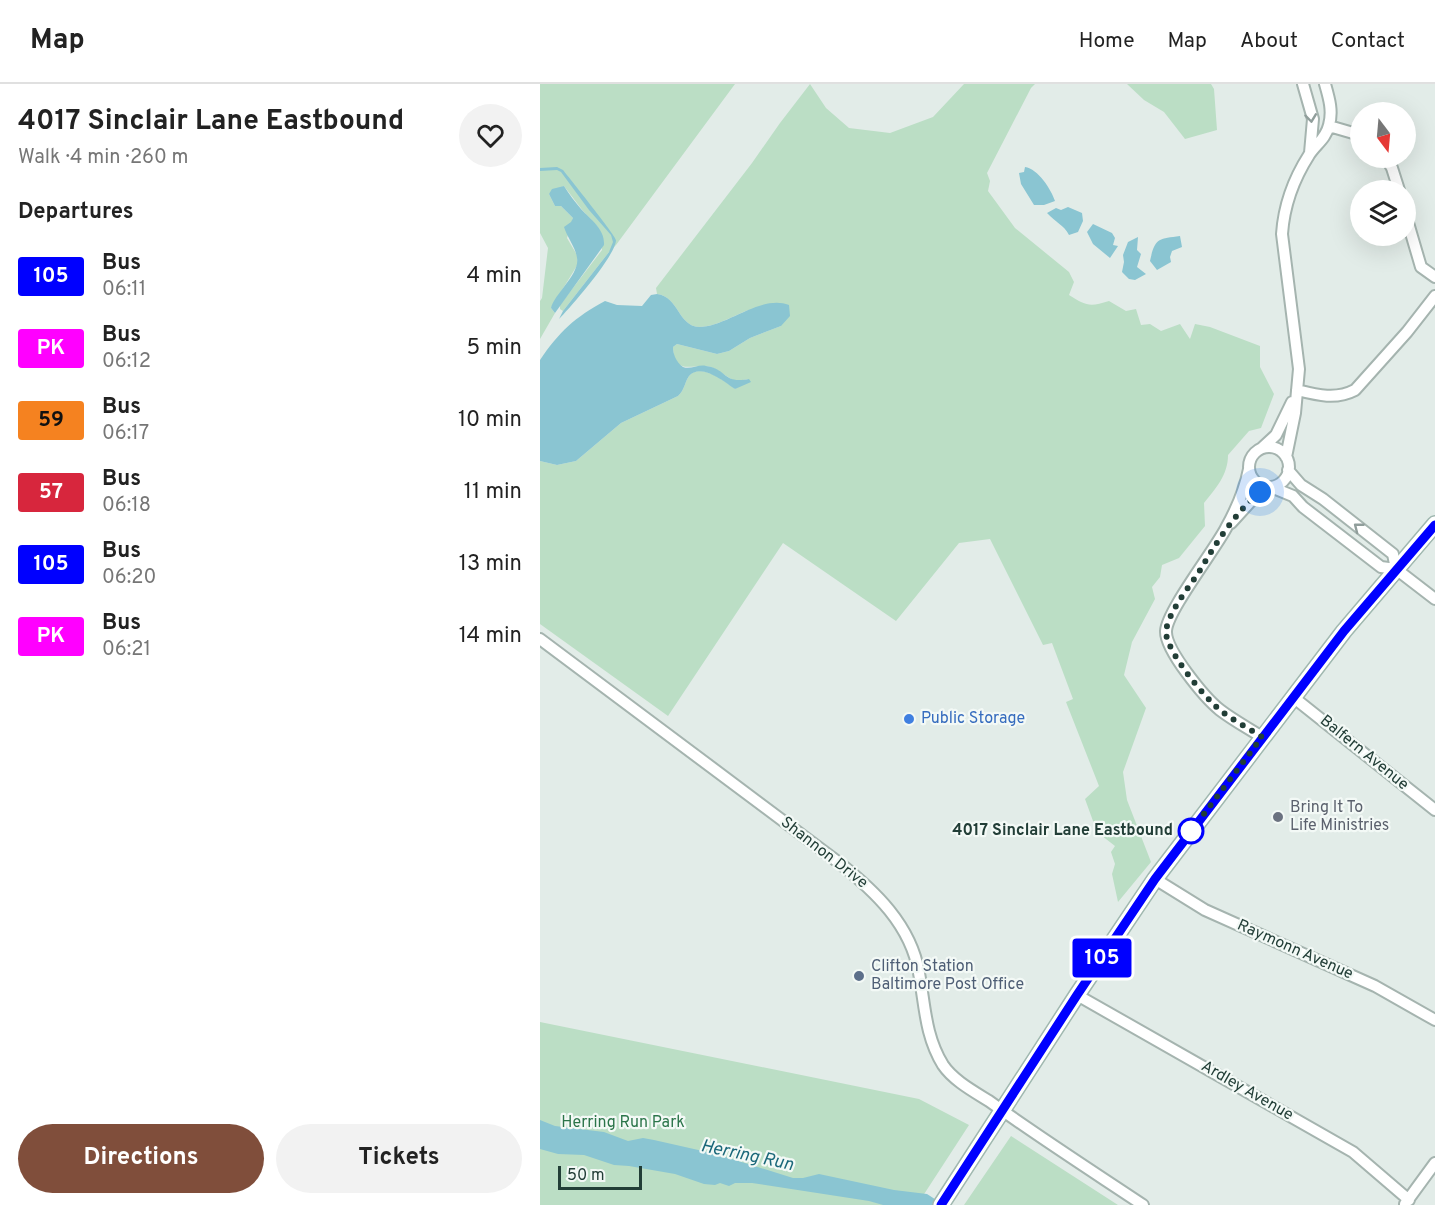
<!DOCTYPE html>
<html lang="en">
<head>
<meta charset="utf-8">
<style>
	body { margin:0; font-family:Overpass,sans-serif; background:#f2f2f2; color:#222; height:100vh; display:flex; flex-direction:column; font-size:22px; white-space:nowrap }
	* { box-sizing:border-box; margin:0 }
	p { font-size:20px; color:#767676 }
	.icon { flex:none; width:33px; height:33px; fill:none; stroke:currentColor; stroke-width:2; stroke-linecap:round; stroke-linejoin:round }
	.map { position:relative; flex:1; overflow:hidden }
	.sheet { display:flex; flex-direction:column; background:#fff; width:540px }
	.sheet>* { flex:none }
	.badge { padding:0 12px; border-radius:4px; font-size:21px; line-height:39px }
	.needle { width:39px; rotate:164deg }
	.tools { position:absolute; left:810px; top:18px; display:grid; gap:12px }
	.tools a { display:grid; place-items:center; width:66px; height:66px; border-radius:50%; background:#fff; box-shadow:0 6px 24px #0002; font-size:30px }
	.scale { position:absolute; left:18px; bottom:15px; width:84px; box-sizing:border-box; padding-left:6px; border:3px solid #223e37; border-top:0; font-size:16px; line-height:21px; white-space:nowrap; color:#223e37; -webkit-text-stroke:4px #f3f9f6; paint-order:stroke }
	.you { position:absolute; width:30px; height:30px; margin:-15px; border:4px solid #fff; border-radius:50%; background:#1a73e8; box-shadow:0 0 0 9px #1a73e833 }
	.map>.badge { position:absolute; translate:-50% -50%; box-shadow:0 0 0 3px #fff }
	h2 { padding:0 18px; font-size:22px; line-height:54px }
	.round { display:grid; place-items:center; flex:none; width:63px; height:63px; border-radius:32px; background:#f2f2f2 }
	.headline { display:flex; align-items:center; justify-content:space-between; height:102px; padding:0 18px }
	h1 { font-size:28px; font-weight:700; line-height:45px }
	.button { display:flex; gap:12px; margin-top:auto; padding:12px 18px }
	.button a { flex:1; height:69px; border-radius:36px; background:#804e3b; color:#fff; font-size:24px; font-weight:700; line-height:69px; text-align:center }
	.button a+a { background:#f2f2f2; color:#222 }
	ul { padding:0; list-style:none }
	li { display:flex; align-items:center; gap:18px; height:72px; padding:0 18px }
	li div { flex:1 }
	li b { display:block; font-size:22px }
	li em { font-style:normal }
	li .badge { min-width:66px; font-weight:700; text-align:center }
	header { display:flex; align-items:center; gap:36px; box-sizing:border-box; height:84px; padding:0 30px; background:#fff; border-bottom:2px solid #e0e0e0 }
	header strong { font-size:28px }
	nav { display:flex; gap:33px; margin-inline-start:auto; font-size:21px }
	main { display:flex; flex:1; min-height:0 }
	.map>svg:first-child { display:block }
	.green { fill:#bbdec5 }
	.water { fill:#8ac5d2 }
	.lines { fill:none; stroke-linecap:round; stroke-linejoin:round }
	.minor-casing { stroke:#a5b4af; stroke-width:14 }
	.secondary-casing { stroke:#a0b8b0; stroke-width:18 }
	.minor { stroke:#fff; stroke-width:10 }
	.secondary { stroke:#fff; stroke-width:15 }
	.oneway { stroke:#909e9b }
	.line-casing { stroke:#fff; stroke-width:14 }
	.line { stroke:#00f; stroke-width:9 }
	.walk { stroke:#223e37; stroke-width:6; stroke-dasharray:0 10.8 }
	.shop-dot { fill:#3f7fe0; stroke:#f3f9f6; stroke-width:2 }
	.worship-dot { fill:#6b7280; stroke:#f3f9f6; stroke-width:2 }
	.stop-dot { fill:#fff; stroke:#00f; stroke-width:3 }
	.service-dot { fill:#5c6f8a; stroke:#f3f9f6; stroke-width:2 }
	.labels { text-anchor:middle; dominant-baseline:central; stroke-width:4.5; stroke-linejoin:round; paint-order:stroke }
	.shop-label { font-size:16px; fill:#366cbe; stroke:#f3f9f6; text-anchor:start }
	.street-label { font-size:16px; fill:#223e37; stroke:#f3f9f6 }
	.worship-label { font-size:16px; fill:#5b616d; stroke:#f3f9f6; text-anchor:start }
	.stop-label { font-size:16px; font-weight:bold; fill:#223e37; stroke:#f3f9f6; text-anchor:end }
	.service-label { font-size:16px; fill:#4e5e75; stroke:#f3f9f6; text-anchor:start }
	.park-label { font-size:16px; fill:#2b754a; stroke:#f3f9f6 }
	.water-label { font-size:18px; font-style:italic; fill:#1b687a; stroke:#f3f9f6 }
</style>
</head>
<body>
<header>
<strong>Map</strong>
<nav><a>Home</a><a>Map</a><a>About</a><a>Contact</a></nav>
</header>
<main>
<section class="sheet">
<div class="headline"><div><h1>4017 Sinclair Lane Eastbound</h1><p>Walk · 4 min · 260 m</p></div><a class="round"><svg class="icon" aria-label="heart" viewBox="0 0 24 24"><path d="M12 20l-8-8c-3-5 5-10 8-4 3-6 11-1 8 4z"/></svg></a></div>
<h2>Departures</h2>
<ul>
<li><span class="badge" style="background:#00f;color:#fff">105</span><div><b>Bus</b><p>06:11</p></div><em>4 min</em></li>
<li><span class="badge" style="background:#f0f;color:#fff">PK</span><div><b>Bus</b><p>06:12</p></div><em>5 min</em></li>
<li><span class="badge" style="background:#f58220;color:#111">59</span><div><b>Bus</b><p>06:17</p></div><em>10 min</em></li>
<li><span class="badge" style="background:#d7263d;color:#fff">57</span><div><b>Bus</b><p>06:18</p></div><em>11 min</em></li>
<li><span class="badge" style="background:#00f;color:#fff">105</span><div><b>Bus</b><p>06:20</p></div><em>13 min</em></li>
<li><span class="badge" style="background:#f0f;color:#fff">PK</span><div><b>Bus</b><p>06:21</p></div><em>14 min</em></li>
</ul>
<div class="button"><a>Directions</a><a>Tickets</a></div>
</section>
<div class="map">
<svg width="895" height="1121" viewBox="0 0 895 1121">
	<rect width="100%" height="100%" fill="#e2ece8"/>
	<path class="green" d="M0,0h195l-119,161 -7,7 -46,59 -3,-2v-4l42,-55 -4,-23 -15,-16 -19,-25 -15,8 6,12h6l12,12 -6,20 10,17 1,9 -27,44 4,5 -15,26v-38l2,-3 6,-50 -8,-15z
		M270,0l16,24 23,20 41,5 43,-16 31,-33h71l-4,4 -44,85 3,8 -2,10 27,37 54,44 5,10 -5,13c17,11 21,12 40,6l17,10 10,-2 5,16 9,-1 11,7 19,-7 10,15 5,-15 15,3 50,19v21l14,27 -13,34 -12,3 -21,24c0,20 -12,33 -24,48l1,23 -26,32 -17,7 -2,12 -8,10 3,12 -23,43 -8,33 22,33 -23,64 4,28 24,62 -33,40 -6,-28 3,-10 -4,-12 4,-6 -18,-14 -12,-33 14,-13 -33,-84 7,-3 -21,-56 -9,2 -53,-106 -31,4 -63,78 -113,-78 -115,173 -128,-92v-163l17,4 19,-4 45,-38 57,-27c7,-6 7,-16 12,-21 11,-12 36,7 45,14l14,-10 -13,2c-9,-3 -15,-10 -25,-14 -16,-5 -37,11 -38,-20l4,-3 40,10 12,-3 21,-13 31,-12 -33,-16c-15,6 -33,17 -49,17 -21,-1 -20,-30 -42,-33l-1,-6 96,-125 28,-40z
		M587,0h84l3,5 3,41 -32,9 -21,-27 -20,-12z
		M0,938l379,77 50,26 -52,80h-377z
		M471,1052l107,69h-154z"/>
	<path class="water" d="M17,83l6,3c8,10 52,65 53,70 0,15 -45,67 -57,79l4,-8 46,-59 4,-10 -2,-7 -22,-25 -28,-38 -4,-2 -17,1v-3z
		M485,83c13,2 26,22 30,34l-11,4h-10l-13,-21 -2,-11 5,-1z
		M24,102c5,8 11,16 17,23 10,11 24,20 23,36l-49,68 -4,-5c4,-15 29,-34 26,-50 -1,-10 -10,-21 -13,-31l7,-5 2,-4 -12,-12h-6l-6,-12 3,-5z
		M528,123l14,6 1,8 -5,11 -9,3c-5,-10 -14,-13 -22,-22l9,-5 5,2z
		M553,140l19,9 3,5 -2,7 5,1 -8,12 -17,-14 -6,-12z
		M640,152l2,11 -10,4 -2,6 1,5 -14,8 -7,-9c5,-23 8,-22 30,-25z
		M598,153l-1,13 4,4 -4,13 9,7 -11,6 -6,-1 -7,-7 2,-10 -1,-7 5,-13z
		M117,210c22,3 21,32 42,33 28,0 62,-33 90,-22l1,11 -9,10 -31,12 -21,13 -12,3 -40,-10 -4,3c0,7 3,15 10,20 7,3 16,-3 23,-1 22,3 16,18 43,13l2,3 -16,7c-9,-6 -33,-26 -45,-14 -5,5 -5,15 -12,21l-57,27 -45,38 -19,4 -17,-4v-101c19,-28 35,-43 65,-59l12,4 25,1 9,-11z
		M0,1036l15,6 49,6 24,9 15,-3 11,2 62,14 77,24h10l16,-4 75,16 33,4 17,11h-61l-14,-4 -117,-18h-17l-6,3 -9,-3 -5,2 -11,-1 -29,-10 -46,-8 -15,-1 -30,-10 -26,-1 -18,-5z"/>
	<g class="lines">
		<g class="minor-casing">
			<path id="minor" d="M763,0l10,35 -3,34
				M789,42l31,9
				M846,74l6,10 7,22
				M866,132l15,51 14,10
				M757,306c20,5 39,10 58,0l52,-58 28,-36
				M709 383a20 20 0 1 1 40 0a20 20 0 1 1-40 0Z
				M722,364l14,-13 16,-33
				M746,373l9,-44 4,-44 -17,-135c2,-29 11,-54 27,-79 6,-10 17,-16 20,-30 4,-14 0,-27 -4,-41
				M709,385c-4,20 -13,41 -23,59 -12,23 -59,83 -60,103 -1,19 39,67 54,79 13,10 28,18 42,27
				M748,386l13,15 22,14 70,55 3,15
				M731,403l22,9 10,11 78,60 15,2
				M691,439l20,-22 17,-14
				M856,485l39,30
				M0,555l298,223c37,29 73,63 81,111 6,32 6,63 24,92 10,15 30,26 46,36 50,36 103,70 154,104
				M753,613l142,113
				M615,795l50,31 170,76 60,34
				M537,911l276,157 56,48
				M865,1120l30,-41"/>
		</g>
		<g class="secondary-casing">
			<path id="secondary" d="M401,1121l136,-210 78,-116 189,-248 91,-107"/>
		</g>
		<use href="#minor" class="minor"/>
		<use href="#secondary" class="secondary"/>
	</g>
	<defs><path id="oneway-chevron" d="M-2-3.5L2.5 0L-2 3.5" fill="none" stroke-width="1.6" stroke-linecap="round" stroke-linejoin="round" transform="scale(1.5)"/></defs>
	<g class="oneway">
		<use href="#oneway-chevron" transform="translate(771 34) rotate(83)"/>
		<use href="#oneway-chevron" transform="translate(818 443) rotate(-142)"/>
	</g>
	<g class="lines">
		<g class="line-casing">
			<path id="line" d="M401,1121l136,-210 78,-116 189,-248 91,-106"/>
		</g>
		<use href="#line" class="line"/>
		<path class="walk" d="M651,747l71,-94c-14,-9 -29,-17 -42,-27 -15,-12 -54,-59 -54,-78 1,-18 23,-45 33,-60 17,-29 35,-58 61,-80"/>
	</g>
	<circle class="shop-dot" cx="369" cy="635" r="6"/>
	<circle class="worship-dot" cx="738" cy="733" r="6"/>
	<circle class="stop-dot" cx="651" cy="747" r="12"/>
	<circle class="service-dot" cx="319" cy="892" r="6"/>
	<g class="labels">
		<g class="shop-label">
			<text x="381" y="635">Public Storage</text>
		</g>
		<g class="street-label">
			<text transform="translate(824 669) rotate(39)">Balfern Avenue</text>
			<text transform="translate(284 769) rotate(38)">Shannon Drive</text>
			<text transform="translate(755 866) rotate(24)">Raymonn Avenue</text>
			<text transform="translate(707 1007) rotate(30)">Ardley Avenue</text>
		</g>
		<g class="worship-label">
			<text x="750" y="724">Bring It To<tspan x="750" dy="18">Life Ministries</tspan></text>
		</g>
		<g class="stop-label">
			<text x="633" y="747">4017 Sinclair Lane Eastbound</text>
		</g>
		<g class="service-label">
			<text x="331" y="883">Clifton Station<tspan x="331" dy="18">Baltimore Post Office</tspan></text>
		</g>
		<g class="park-label">
			<text x="83" y="1039">Herring Run Park</text>
		</g>
		<g class="water-label">
			<text transform="translate(207 1072) rotate(12)">Herring Run</text>
		</g>
	</g>
</svg>
<div class="tools">
<a><svg class="needle" viewBox="-14 -14 28 28"><path d="M0-13l5 13h-10z" fill="#e53935"/><path d="M0 13l5-13h-10z" fill="#767676"/></svg></a>
<a><svg class="icon" aria-label="layers" viewBox="0 0 24 24"><path d="M12 4l9 5-9 5-9-5zM3 14l9 5 9-5"/></svg></a>
</div>
<div class="scale">50 m</div>
<div class="you" style="left:720px;top:408px"></div>
<b class="badge" style="left:562px;top:874px;background:#00f;color:#fff">105</b>
</div>
</main>
</body>
</html>
